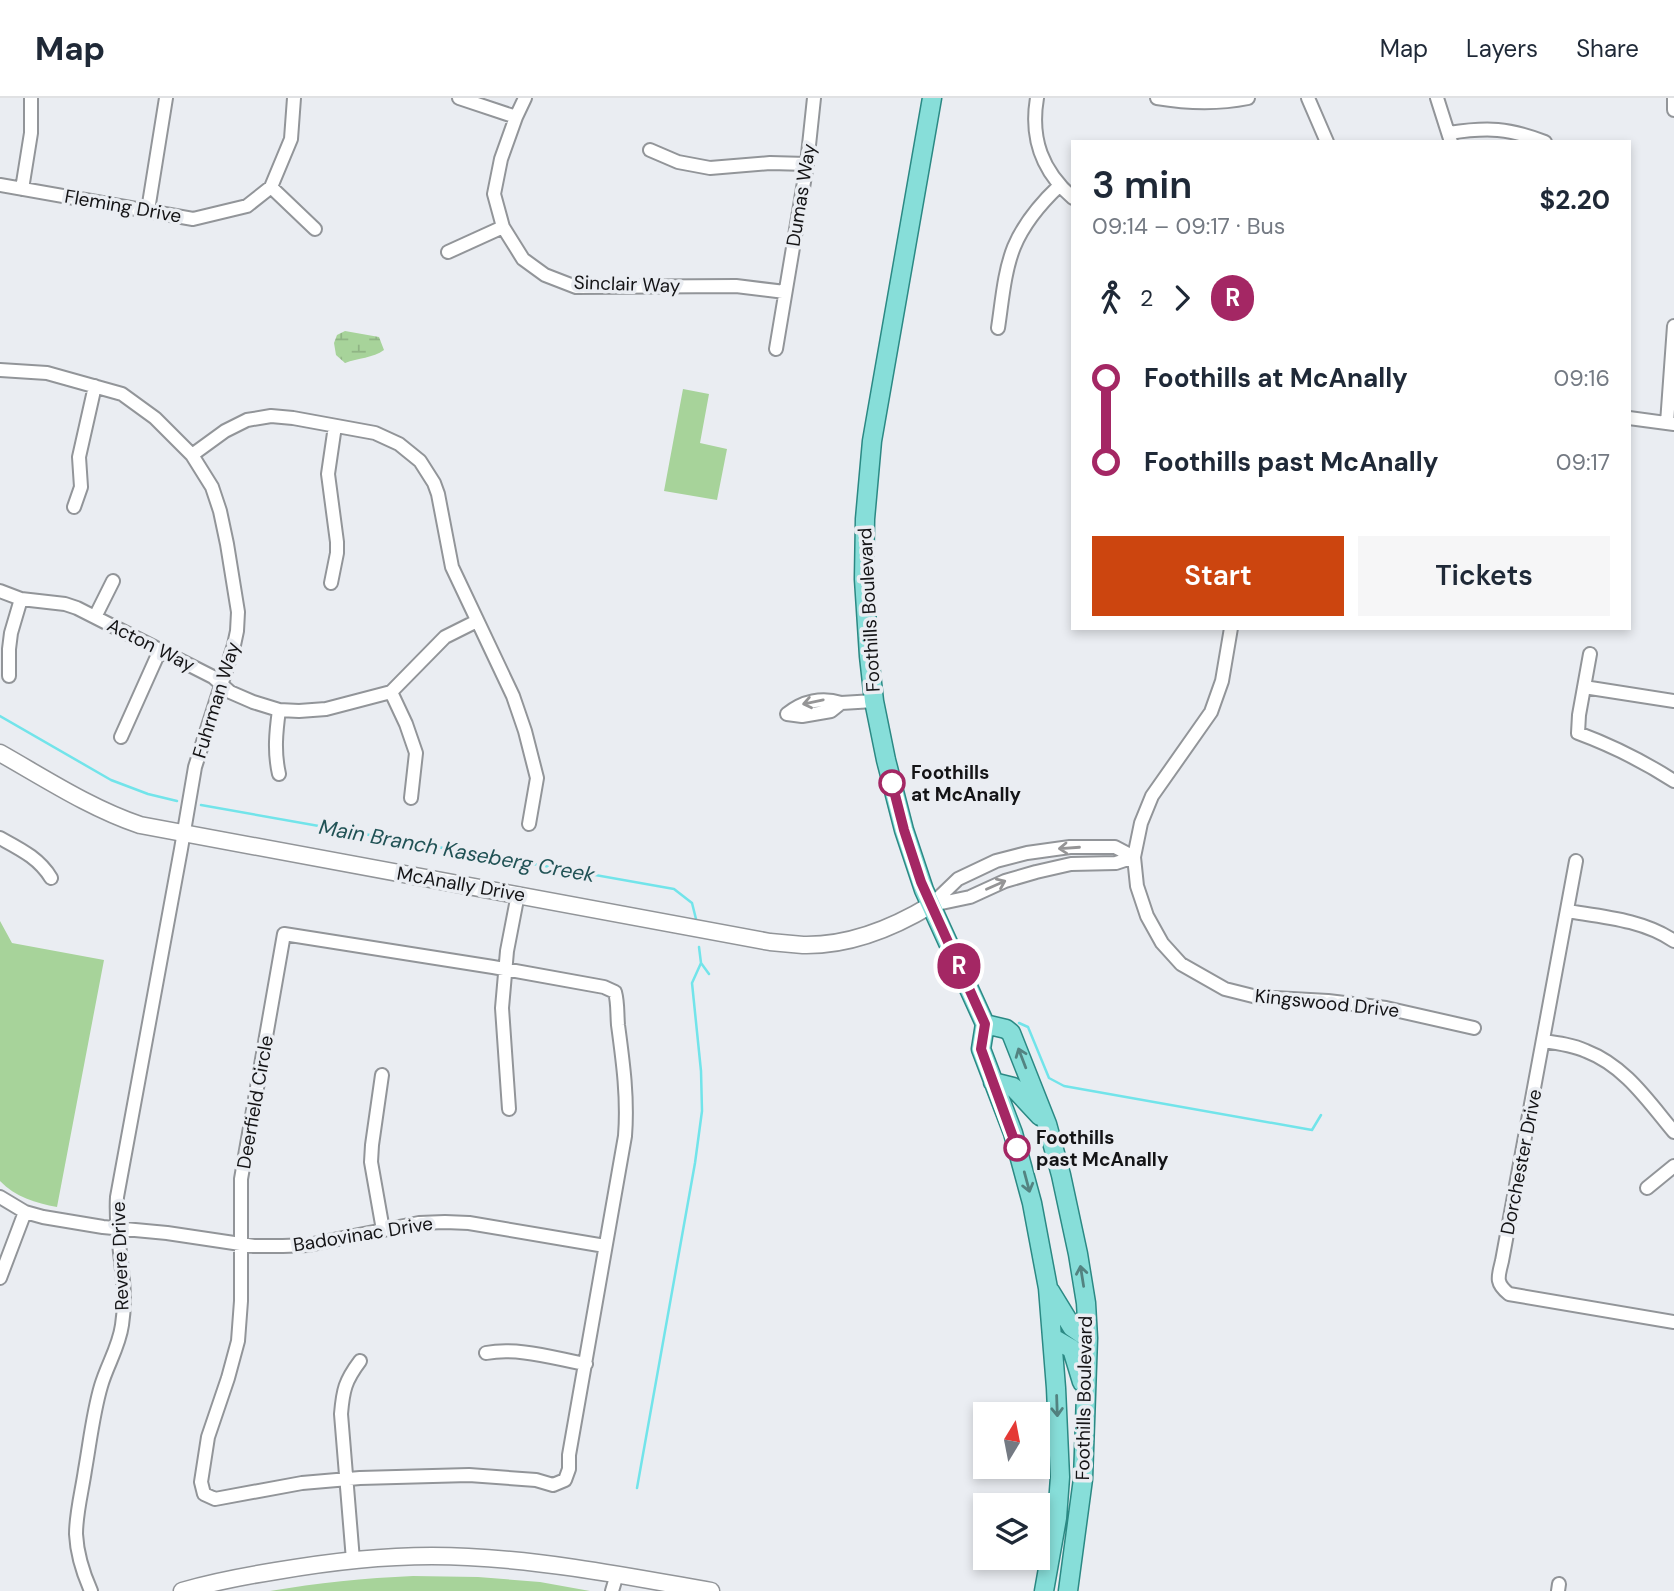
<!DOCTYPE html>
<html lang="en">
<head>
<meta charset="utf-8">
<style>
	body { margin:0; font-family:"DM Sans",sans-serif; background:#f6f6f7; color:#1f2937; height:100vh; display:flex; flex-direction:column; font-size:26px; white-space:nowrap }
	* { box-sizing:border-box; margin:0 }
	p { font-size:23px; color:#747a83 }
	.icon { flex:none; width:38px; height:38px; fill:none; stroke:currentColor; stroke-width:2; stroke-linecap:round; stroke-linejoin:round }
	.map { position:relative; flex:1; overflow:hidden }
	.side { position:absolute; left:1071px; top:42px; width:560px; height:490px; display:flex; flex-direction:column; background:#fff; border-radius:0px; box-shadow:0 4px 10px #0003 }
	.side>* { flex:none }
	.badge { padding:0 14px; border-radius:23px; font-size:24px; line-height:46px }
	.needle { width:46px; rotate:10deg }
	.fabs { position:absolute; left:973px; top:1304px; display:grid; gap:14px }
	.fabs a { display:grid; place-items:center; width:77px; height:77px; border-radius:0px; background:#fff; box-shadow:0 4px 10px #0003; font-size:35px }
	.map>.badge { position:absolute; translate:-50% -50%; box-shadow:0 0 0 4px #fff }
	.legs { display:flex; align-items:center; gap:10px; height:77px; padding:0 21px; font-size:23px }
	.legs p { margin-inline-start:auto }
	.headline { display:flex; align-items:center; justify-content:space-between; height:119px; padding:0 21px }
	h1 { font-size:38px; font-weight:600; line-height:52px }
	.action { display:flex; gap:14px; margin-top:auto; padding:14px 21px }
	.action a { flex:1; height:80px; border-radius:0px; background:#cc450f; color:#fff; font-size:28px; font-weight:600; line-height:80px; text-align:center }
	.action a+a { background:#f6f6f7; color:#1f2937 }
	ul { padding:0 21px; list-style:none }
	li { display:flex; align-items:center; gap:24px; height:84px; font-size:26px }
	li i { display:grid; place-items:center; width:10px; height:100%; margin:0 9px; background:currentColor }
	li i::after { content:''; width:18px; height:18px; margin:-9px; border:5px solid; border-radius:50%; background:#fff }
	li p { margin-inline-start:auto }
	li:first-child i { background:linear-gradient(#0000 50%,currentColor 0) }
	li:last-child i { background:linear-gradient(currentColor 50%,#0000 0) }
	header { display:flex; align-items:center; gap:42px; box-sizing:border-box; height:98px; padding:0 35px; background:#fff; border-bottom:2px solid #e0e1e3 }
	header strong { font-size:33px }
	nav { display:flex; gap:38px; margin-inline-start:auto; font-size:24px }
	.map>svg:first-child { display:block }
	.wetland { fill:url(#wetland-marsh) }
	.green { fill:#a7d39a }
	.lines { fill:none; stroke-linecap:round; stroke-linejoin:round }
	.stream { stroke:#72e4ea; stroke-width:2.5 }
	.street-casing { stroke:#929599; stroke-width:16 }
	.secondary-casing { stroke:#929599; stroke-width:19 }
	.primary-casing { stroke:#2b8984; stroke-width:21 }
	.street { stroke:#fff; stroke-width:12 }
	.secondary { stroke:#fff; stroke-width:16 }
	.primary { stroke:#87ded9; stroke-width:18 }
	.oneway { stroke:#959596 }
	.oneway2 { stroke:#538381 }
	.line-1-casing { stroke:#fff; stroke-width:16 }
	.line-1 { stroke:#a42764; stroke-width:10 }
	.stop-1-dot { fill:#fff; stroke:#a42764; stroke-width:3.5 }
	.labels { text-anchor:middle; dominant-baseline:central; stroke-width:7; stroke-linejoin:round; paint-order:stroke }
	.street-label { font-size:19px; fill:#141416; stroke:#eaedf2 }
	.stop-label { font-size:19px; font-weight:bold; fill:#141416; stroke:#eaedf2; text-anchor:start }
	.water-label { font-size:21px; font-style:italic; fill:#205255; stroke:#eaedf2 }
</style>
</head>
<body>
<header>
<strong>Map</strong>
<nav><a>Map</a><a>Layers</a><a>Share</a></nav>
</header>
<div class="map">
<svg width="1674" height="1493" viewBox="0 0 1674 1493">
	<defs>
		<pattern id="wetland-marsh" width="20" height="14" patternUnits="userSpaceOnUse" patternTransform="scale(1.75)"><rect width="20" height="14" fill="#a7d39a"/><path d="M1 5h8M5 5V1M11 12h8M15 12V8" fill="none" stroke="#8fb484"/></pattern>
	</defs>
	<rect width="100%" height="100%" fill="#eaedf2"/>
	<path class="wetland" d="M345,233l34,6 5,13c-11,8 -26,8 -39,13l-9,-8 -2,-12 3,-8z"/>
	<path class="green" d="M683,291l26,5 -9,49 27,6 -10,51 -53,-9z
		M0,823l12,22 92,17 -47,247c-21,-4 -42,-10 -57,-26z
		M413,1478l65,1 62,5 50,9h-320c47,-8 95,-13 143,-15z"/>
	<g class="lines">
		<path class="stream" d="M0,618l111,64 37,14 29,7
			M201,707l473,84 18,14 4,16
			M699,849l2,16 8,11
			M1019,925l9,4 21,51 15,8 248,44 9,-15
			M637,1390l58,-325 7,-52 -1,-40 -9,-88 9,-20"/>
		<g class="street-casing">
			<path id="street" d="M459,0l57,19
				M525,0l-9,19 -15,42 -7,35 9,33 20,32 22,16 31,12 160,-1 49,6
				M1037,0c-7,41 5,73 36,100
				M1157,0c30,5 61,6 91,0
				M1308,0l19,44
				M1437,0l14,44
				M1674,0v12
				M1449,35c39,-6 59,-5 96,9
				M650,52l28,12 32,6 60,-5 37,1
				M0,87l193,34 54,-13 24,-19 20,-48 3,-41
				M271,89l44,42
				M22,91l9,-56v-35
				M148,112l18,-112
				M448,154l55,-25
				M998,230c4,-26 6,-56 16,-81 10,-24 26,-43 45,-61
				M776,251l31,-185 7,-66
				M0,272l47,3 75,21 33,24 37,37 20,32 8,24 7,33 11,68 -1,19 -3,14 -39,122 -14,82 -64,348c-3,43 12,85 5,128 -3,22 -15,40 -21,61 -8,27 -11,56 -16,84 -3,21 -9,43 -9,64 1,20 7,39 15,57
				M1629,320l45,6
				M1667,325l7,-97
				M192,357l33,-24 22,-11 24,-4 22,2 82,15 24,11 21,17 14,22 4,11 14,73 61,129 12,35 12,47 -8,46
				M74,409l7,-20 -2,-30 16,-71
				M331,485l6,-30v-11l-9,-68 7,-48
				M0,493l21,8 44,5 12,4 136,69 17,15 23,10 26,8 20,1 27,-2 65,-17 54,-55 32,-16
				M95,519l18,-36
				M1231,530l-9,53 -11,31 -59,84 -11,27 -7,34 3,29 10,30 15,27 19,21 44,25 32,8 71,4 58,7 88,20
				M1590,556l-11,61 -1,18c35,13 65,28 96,48
				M9,578v-27l2,-16 10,-34
				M1584,589l90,14
				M391,594l15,32 10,29 -5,45
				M787,616l15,2 29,-5 10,-8 33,-2
				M787,616c16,-13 35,-17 54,-11
				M121,639l39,-87
				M279,676c-5,-22 -3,-42 0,-64
				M0,740c20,11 39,20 51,40
				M1576,763l-74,400c-4,16 -7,22 7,33l165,28
				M931,807l27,-26 38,-18 31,-8 43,-6h45l19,10
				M932,807l38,-8 35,-16 31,-9 35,-8 45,-1 18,-6
				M1567,813c37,6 76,9 107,30
				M284,836l209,33 111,20 11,5c3,11 2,21 3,33 5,37 10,73 7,111l-56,319v14l-4,11 -12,5 -17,-5 -67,-5 -109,3 -58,5 -87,16 -11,-5 -3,-12 7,-45 20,-59 10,-37 3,-40v-122z
				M1543,943c15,2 30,4 43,10 39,15 62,50 88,81
				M382,977l-10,70 -1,17 12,68
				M509,1011l-7,-101 5,-57 11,-57
				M1647,1090l27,-22
				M0,1099l25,15 18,5 60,10 64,6 87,13h29l25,-1 111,-22 26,-1 24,1 136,23
				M0,1180l25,-66
				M486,1255c32,-6 67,5 100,11
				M353,1462l-12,-146c2,-24 4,-33 19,-53
				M612,1493l5,-17
				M1558,1493l1,-7"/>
		</g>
		<g class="secondary-casing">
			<path id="secondary" d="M0,655c46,26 90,55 140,72l630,117c11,1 22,2 33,3 46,1 90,-17 128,-40
				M182,1493c31,-9 63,-15 94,-20 63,-11 128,-18 192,-14 82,4 163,20 243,34"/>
		</g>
		<g class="primary-casing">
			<path id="primary" d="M932,0l-60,343 -7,78 -1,60 5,77 5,45 12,59 18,70 20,60 61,134 -4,25 32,84 19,70 16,85 8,100 4,89 -3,41 -13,73
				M985,926l21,5 5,4 36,91 14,51 17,79 8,49 2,35 -5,141 -15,112
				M993,984l20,5 27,29
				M1050,1193l22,36 16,11
				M1053,1240l19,11 10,33"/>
		</g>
		<use href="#street" class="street"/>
		<use href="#secondary" class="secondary"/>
		<use href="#primary" class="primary"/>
	</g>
	<defs><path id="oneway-shaft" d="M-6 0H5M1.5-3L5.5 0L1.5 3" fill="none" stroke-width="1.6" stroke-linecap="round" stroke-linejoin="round" transform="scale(1.75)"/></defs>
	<g class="oneway">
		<use href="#oneway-shaft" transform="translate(813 604) rotate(168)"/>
		<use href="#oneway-shaft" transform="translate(1069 750) rotate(176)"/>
		<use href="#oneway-shaft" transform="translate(996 787) rotate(-24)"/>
	</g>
	<g class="oneway2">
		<use href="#oneway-shaft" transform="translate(1022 960) rotate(-111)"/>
		<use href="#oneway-shaft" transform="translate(1027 1084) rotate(75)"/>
		<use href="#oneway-shaft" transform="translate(1082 1178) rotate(-99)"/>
		<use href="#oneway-shaft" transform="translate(1057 1308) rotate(88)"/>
	</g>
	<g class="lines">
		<g class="line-1-casing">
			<path id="line-1" d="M892,685l12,47 17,52 64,142 -4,25 36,99"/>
		</g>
		<use href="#line-1" class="line-1"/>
	</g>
	<g class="stop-1-dot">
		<circle cx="892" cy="685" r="12"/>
		<circle cx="1017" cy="1050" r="12"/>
	</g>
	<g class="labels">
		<g class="street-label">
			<text transform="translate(801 97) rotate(-81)">Dumas Way</text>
			<text transform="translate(123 108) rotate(10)">Fleming Drive</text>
			<text transform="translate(627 186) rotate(2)">Sinclair Way</text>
			<text transform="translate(869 512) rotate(-93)">Foothills Boulevard</text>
			<text transform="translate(151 547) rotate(27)">Acton Way</text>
			<text transform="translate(216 602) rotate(-73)">Fuhrman Way</text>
			<text transform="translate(461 786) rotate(10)">McAnally Drive</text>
			<text transform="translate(1327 905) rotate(6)">Kingswood Drive</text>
			<text transform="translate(255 1004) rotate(-80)">Deerfield Circle</text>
			<text transform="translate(1521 1064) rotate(-79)">Dorchester Drive</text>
			<text transform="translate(363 1136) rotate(-9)">Badovinac Drive</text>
			<text transform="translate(120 1158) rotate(-92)">Revere Drive</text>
			<text transform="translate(1084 1300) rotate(-89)">Foothills Boulevard</text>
		</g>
		<g class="stop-label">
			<text x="911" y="674">Foothills<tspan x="911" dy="22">at McAnally</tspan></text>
			<text x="1036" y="1039">Foothills<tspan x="1036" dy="22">past McAnally</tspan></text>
		</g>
		<g class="water-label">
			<text transform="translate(457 753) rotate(10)">Main Branch Kaseberg Creek</text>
		</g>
	</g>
</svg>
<div class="fabs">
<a><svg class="needle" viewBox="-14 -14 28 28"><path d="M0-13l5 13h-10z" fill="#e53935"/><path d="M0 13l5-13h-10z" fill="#747a83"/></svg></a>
<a><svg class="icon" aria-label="layers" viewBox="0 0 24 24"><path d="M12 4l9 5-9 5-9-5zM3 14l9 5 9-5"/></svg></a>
</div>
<b class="badge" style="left:959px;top:868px;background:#a42764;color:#fff">R</b>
<section class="side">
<div class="headline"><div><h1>3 min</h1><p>09:14 – 09:17 · Bus</p></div><b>$2.20</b></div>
<div class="legs"><svg class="icon" aria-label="walk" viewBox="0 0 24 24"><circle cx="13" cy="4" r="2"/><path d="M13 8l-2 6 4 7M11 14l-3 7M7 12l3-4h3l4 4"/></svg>2<svg class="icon" aria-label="forward" viewBox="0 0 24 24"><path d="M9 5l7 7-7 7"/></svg><b class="badge" style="background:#a42764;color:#fff">R</b></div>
<ul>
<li><i style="color:#a42764"></i><b>Foothills at McAnally</b><p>09:16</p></li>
<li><i style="color:#a42764"></i><b>Foothills past McAnally</b><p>09:17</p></li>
</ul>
<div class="action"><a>Start</a><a>Tickets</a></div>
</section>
</div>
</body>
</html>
